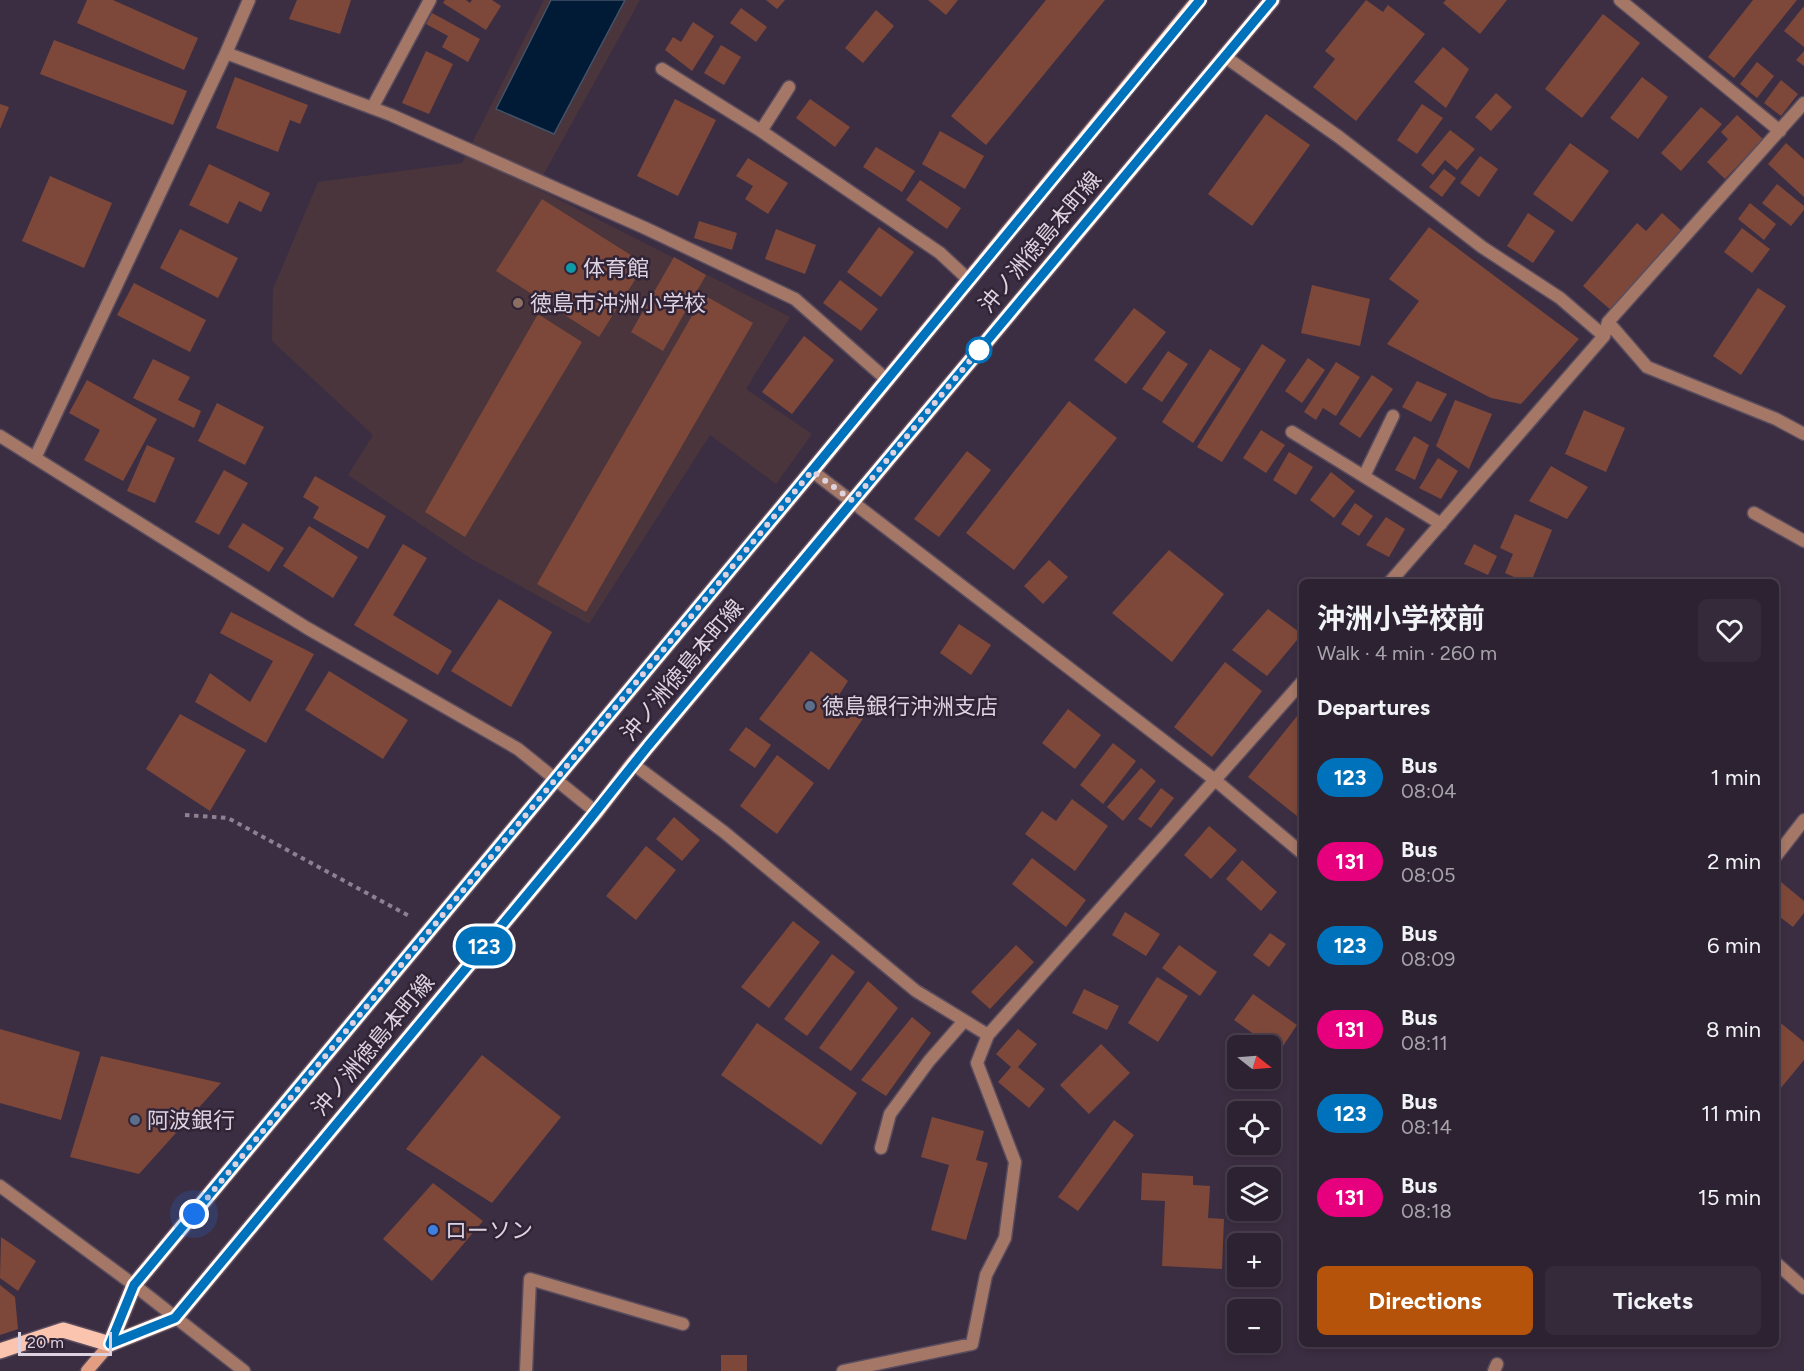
<!DOCTYPE html>
<html lang="en">
<head>
<meta charset="utf-8">
<style>
	body { margin:0; font-family:Figtree,"Noto Sans JP",sans-serif; background:#352a3a; color:#f1f3f6; height:100vh; display:flex; flex-direction:column; font-size:22px; white-space:nowrap }
	* { box-sizing:border-box; margin:0 }
	p { font-size:20px; color:#a7a4ac }
	.icon { flex:none; width:33px; height:33px; fill:none; stroke:currentColor; stroke-width:2; stroke-linecap:round; stroke-linejoin:round }
	.map { position:relative; flex:1; overflow:hidden }
	.side { position:absolute; left:1299px; top:579px; width:480px; height:768px; display:flex; flex-direction:column; background:#2d2232; border-radius:9px; box-shadow:0 3px 9px #0003,0 0 0 2px #483f4d }
	.side>* { flex:none }
	.badge { padding:0 12px; border-radius:20px; font-size:21px; line-height:39px }
	.needle { width:39px; rotate:107deg }
	.buttons { position:absolute; left:1227px; top:1035px; display:grid; gap:12px }
	.buttons a { display:grid; place-items:center; width:54px; height:54px; border-radius:9px; background:#2d2232; box-shadow:0 3px 9px #0003,0 0 0 2px #483f4d; font-size:30px }
	.scale { position:absolute; left:18px; bottom:15px; width:94px; box-sizing:border-box; padding-left:6px; border:3px solid #ddd3e0; border-top:0; font-size:16px; line-height:21px; white-space:nowrap; color:#ddd3e0; -webkit-text-stroke:4px #322437; paint-order:stroke }
	.you { position:absolute; width:30px; height:30px; margin:-15px; border:4px solid #fff; border-radius:50%; background:#1a73e8; box-shadow:0 0 0 9px #1a73e833 }
	.map>.badge { position:absolute; translate:-50% -50%; box-shadow:0 0 0 3px #fff }
	h2 { padding:0 18px; font-size:22px; line-height:54px }
	.round { display:grid; place-items:center; flex:none; width:63px; height:63px; border-radius:9px; background:#352a3a }
	.head { display:flex; align-items:center; justify-content:space-between; height:102px; padding:0 18px }
	h1 { font-size:28px; font-weight:700; line-height:45px }
	.button { display:flex; gap:12px; margin-top:auto; padding:12px 18px }
	.button a { flex:1; height:69px; border-radius:9px; background:#b45309; color:#fff; font-size:24px; font-weight:700; line-height:69px; text-align:center }
	.button a+a { background:#352a3a; color:#f1f3f6 }
	ul { padding:0; list-style:none }
	li { display:flex; align-items:center; gap:18px; height:84px; padding:0 18px }
	li div { flex:1 }
	li b { display:block; font-size:22px }
	li em { font-style:normal }
	li .badge { min-width:66px; font-weight:700; text-align:center }
	.map>svg:first-child { display:block }
	.education { fill:#49353b }
	.water { fill:#011a35; stroke:#435268; stroke-width:1.5 }
	.building { fill:#7d4839 }
	.lines { fill:none; stroke-linecap:round; stroke-linejoin:round }
	.minor-casing { stroke:#594c5e; stroke-width:15 }
	.tertiary-casing { stroke:#594c5e; stroke-width:15 }
	.secondary-casing { stroke:#594c5e; stroke-width:15 }
	.primary-casing { stroke:#594c5e; stroke-width:18 }
	.path { stroke:#8d8191; stroke-width:4; stroke-dasharray:4.5 4.5; stroke-linecap:butt }
	.minor { stroke:#a47766; stroke-width:12 }
	.tertiary { stroke:#a47766; stroke-width:12 }
	.secondary { stroke:#e39d81; stroke-width:12 }
	.primary { stroke:#fbc4af; stroke-width:15 }
	.line-casing { stroke:#fff; stroke-width:14 }
	.line { stroke:#0072bc; stroke-width:9 }
	.walk { stroke:#ddd3e0; stroke-width:6; stroke-dasharray:0 10.8 }
	.culture-dot { fill:#0f9aa8; stroke:#322437; stroke-width:2 }
	.education-dot { fill:#8d6e63; stroke:#322437; stroke-width:2 }
	.stop-dot { fill:#fff; stroke:#0072bc; stroke-width:3 }
	.service-dot { fill:#5c6f8a; stroke:#322437; stroke-width:2 }
	.shop-dot { fill:#3f7fe0; stroke:#322437; stroke-width:2 }
	.labels { text-anchor:middle; dominant-baseline:central; stroke-width:5; stroke-linejoin:round; paint-order:stroke }
	.street-label { font-size:22px; fill:#ddd3e0; stroke:#322437 }
	.poi-label { font-size:22px; fill:#ddd3e0; stroke:#322437; text-anchor:start }
</style>
</head>
<body>
<div class="map">
<svg width="1804" height="1371" viewBox="0 0 1804 1371">
	<rect width="100%" height="100%" fill="#3c2e42"/>
	<path class="education" d="M544,0h96l-104,188 254,129 -44,72 66,45 -36,50 -66,-49 -121,189 -119,-66 -122,-83 25,-40 -101,-94 1,-52 45,-107 144,-19z"/>
	<path class="water" d="M551,0h74l-71,134 -58,-25z"/>
	<path class="building" d="M87,0h26l85,38 -14,32 -107,-47z
		M297,0h54l-11,34 -51,-15z
		M445,0h21l4,3 2,-3h20l9,6 -15,24 -43,-27z
		M766,0h19l-8,9z
		M928,0h30l-12,15z
		M1046,0h59l-119,145 -35,-29z
		M1366,0l17,12 5,-7 37,29 -69,87 -43,-34 22,-28 -10,-8z
		M1446,0h61l-27,34 -37,-31z
		M1753,0h44l-63,78 -26,-21z
		M1804,6v41l-20,-16z
		M741,8l26,19 -11,15 -26,-19z
		M876,10l18,16 -31,37 -18,-15z
		M432,13l48,26 -12,23 -26,-15 6,-11 -22,-12z
		M1603,14l37,29 -58,75 -37,-29z
		M693,22l21,14 -22,35 -27,-21 8,-13 8,5z
		M54,40l133,51 -14,34 -133,-51z
		M721,45l20,12 -17,28 -20,-12z
		M1443,47l26,22 -23,39 -32,-26z
		M426,51l27,13 -24,50 -27,-11z
		M1804,51v15l-8,-6z
		M1757,62l17,14 -17,22 -17,-14z
		M235,77l73,28 -8,19 -10,-4 -12,32 -62,-24z
		M1642,77l26,20 -30,42 -28,-21z
		M1781,80l17,14 -17,22 -17,-13z
		M1496,93l16,14 -21,24 -16,-14z
		M675,99l41,21 -38,76 -41,-20z
		M810,99l40,28 -15,20 -39,-29z
		M0,104l9,3 -9,22z
		M1422,104l21,14 -26,36 -20,-14z
		M1701,107l21,17 -41,47 -20,-18z
		M1266,114l44,31 -58,81 -44,-32z
		M1737,115l26,24 -38,40 -18,-17 21,-23 -7,-7z
		M1450,130l25,19 -18,21 -12,-10 -12,15 -12,-10z
		M940,131l44,25 -19,33 -43,-25z
		M1570,143l39,28 -37,51 -39,-28z
		M1786,143l18,16v38l-36,-33z
		M876,147l39,24 -13,21 -39,-25z
		M1480,156l18,13 -19,28 -19,-14z
		M748,158l40,25 -20,31 -23,-15 8,-13 -17,-10z
		M209,164l61,29 -9,19 -22,-11 -11,23 -39,-19z
		M1444,169l12,9 -14,19 -13,-10z
		M50,176l62,27 -28,65 -62,-27z
		M920,180l41,28 -14,21 -41,-29z
		M1777,184l27,22v4l-13,16 -29,-23z
		M542,199l103,65 -46,73 -103,-66z
		M1750,203l26,21 -12,16 -26,-21z
		M1528,213l27,18 -22,32 -26,-17z
		M1662,213l20,18 -70,80 -29,-25 54,-63 9,8z
		M699,221l38,12 -5,17 -38,-12z
		M879,227l35,25 -33,45 -34,-25z
		M1429,227l150,112 -58,65 -30,-6 -104,-54 32,-43 -30,-22z
		M1742,228l28,21 -18,24 -28,-21z
		M180,229l58,29 -20,40 -58,-30z
		M776,229l40,16 -11,29 -40,-15z
		M674,257l32,18 -43,76 -32,-19z
		M840,280l38,29 -17,22 -38,-28z
		M134,283l72,37 -16,32 -73,-37z
		M1312,285l58,14 -10,47 -59,-13z
		M1758,288l28,18 -45,69 -28,-19z
		M704,295l49,28 -167,289 -49,-28z
		M1134,308l32,24 -40,52 -32,-24z
		M538,314l44,28 -117,195 -40,-25z
		M804,336l30,24 -42,54 -30,-22z
		M1262,344l24,16 -64,102 -25,-15z
		M1210,349l31,20 -48,74 -31,-21z
		M1168,351l20,13 -26,38 -20,-13z
		M1308,358l17,12 -23,33 -17,-12z
		M153,359l37,18 -12,23 23,11 -7,17 -61,-30z
		M1336,362l24,15 -24,39 -13,-8 -7,12 -12,-8z
		M1372,375l21,14 -33,49 -21,-14z
		M87,380l70,39 -34,62 -39,-21 16,-30 -31,-17z
		M1417,381l30,13 -16,28 -29,-15z
		M1455,400l37,14 -23,55 -33,-23z
		M1069,401l48,37 -103,132 -48,-37z
		M217,403l47,24 -19,38 -47,-24z
		M1584,410l41,18 -19,44 -41,-18z
		M1261,430l24,15 -19,28 -23,-15z
		M1414,436l15,9 -14,35 -20,-10z
		M147,445l28,13 -20,45 -28,-12z
		M967,451l24,19 -52,67 -25,-18z
		M1289,452l24,15 -17,28 -23,-15z
		M1438,458l20,13 -17,28 -22,-11z
		M1551,466l37,21 -21,32 -38,-18z
		M224,470l24,13 -29,52 -24,-13z
		M1331,472l24,19 -21,27 -24,-18z
		M315,476l71,40 -18,33 -55,-31 6,-11 -16,-10z
		M1355,503l18,13 -14,20 -18,-12z
		M1515,514l37,16 -21,52h-6l-20,-9 8,-19 -13,-6z
		M1386,517l19,12 -16,28 -23,-12z
		M243,523l41,25 -15,24 -41,-25z
		M309,526l49,31 -25,41 -50,-32z
		M403,544l24,14 -34,57 59,36 -14,24 -84,-50z
		M1474,544l23,12 -9,19 -24,-11z
		M1169,550l55,44 -52,68 -60,-49z
		M1049,560l19,17 -25,27 -19,-18z
		M499,599l53,33 -41,75 -60,-36z
		M1268,609l34,25 -35,42 -35,-26z
		M231,612l83,42 -48,89 -71,-41 15,-29 40,29 23,-41 -53,-28z
		M959,624l32,21 -20,30 -31,-22z
		M811,651l37,30 -9,14 25,22 -35,53 -70,-51z
		M1225,662l37,29 -50,66 -38,-30z
		M329,671l79,49 -25,39 -78,-49z
		M1068,709l33,26 -26,34 -33,-26z
		M1302,710v110l-54,-43z
		M180,714l66,36 -36,61 -64,-42z
		M746,727l25,18 -16,23 -26,-18z
		M1113,743l23,18 -33,43 -23,-19z
		M777,755l37,28 -37,51 -37,-28z
		M1141,768l15,13 -33,40 -16,-14z
		M1161,788l13,10 -23,30 -13,-9z
		M1072,799l36,27 -33,45 -50,-37 17,-23 14,10z
		M674,817l26,23 -18,21 -26,-22z
		M1209,826l28,24 -26,29 -27,-24z
		M646,846l30,24 -40,50 -30,-24z
		M1032,858l54,42 -20,27 -54,-43z
		M1242,860l35,32 -16,19 -35,-32z
		M1781,882l23,19v12l-11,14 -17,-13v-25z
		M1125,912l35,22 -14,22 -34,-21z
		M793,921l27,21 -51,66 -28,-21z
		M1270,933l16,11 -17,23 -16,-12z
		M1016,945l18,17 -44,47 -19,-17z
		M1179,945l38,27 -17,24 -38,-28z
		M832,954l23,18 -48,64 -23,-17z
		M1157,977l31,19 -30,46 -30,-19z
		M868,981l30,27 -47,63 -32,-23z
		M1084,989l35,17 -12,24 -35,-17z
		M1253,994l44,31 -18,27 -45,-32z
		M912,1017l19,16 -45,63 -25,-16z
		M1776,1019l28,23v18l-28,34z
		M757,1023l100,70 -36,52 -100,-70z
		M0,1029l80,23 -19,68 -61,-17z
		M1018,1029l19,15 -19,23 27,22 -16,19 -31,-26 13,-15 -15,-13z
		M1101,1044l29,29 -41,41 -29,-29z
		M482,1055l79,62 -69,86 -86,-54z
		M101,1056l120,27 -82,91 -69,-17z
		M932,1117l52,14 -8,29 12,3 -22,77 -35,-10 18,-65 -28,-8z
		M1114,1120l20,15 -56,76 -20,-14z
		M1142,1173l51,3v9l17,1 -2,32 16,1 -2,50 -60,-3 3,-65 -24,-1z
		M433,1183l50,38 -51,60 -49,-42z
		M1,1237l35,24 -18,30 -18,-13z
		M0,1285l15,12 3,32 -18,6z
		M721,1355h26v16h-26z"/>
	<g class="lines">
		<g class="minor-casing">
			<path id="minor" d="M249,0l-23,53 165,62 254,113 150,71 91,80
				M1620,0l160,131
				M1224,56l115,81 143,110 78,51 44,38
				M662,69l99,62 179,122 29,27
				M372,108l58,-108
				M761,131l28,-44
				M1608,322l39,45 129,52 28,15
				M1292,432l149,92
				M0,436l307,192 211,121 78,63
				M35,458l191,-405
				M812,471l403,309 87,73
				M1364,476l29,-60
				M1754,513l50,28
				M1390,582l214,-246 4,-14 196,-219
				M633,764l91,68 192,159 72,44 314,-353
				M1776,856l28,-36
				M881,1148l9,-34 39,-53 35,-40
				M1776,1263l28,25
				M526,1371l4,-92 153,45
				M843,1371l129,-27 14,-69 19,-37 10,-76 -38,-99 11,-28
				M1494,1371l3,-7"/>
		</g>
		<g class="tertiary-casing">
			<path id="tertiary" d="M0,1186l134,99 110,86"/>
		</g>
		<g class="secondary-casing">
			<path id="secondary" d="M87,1371l23,-27"/>
		</g>
		<g class="primary-casing">
			<path id="primary" d="M110,1344l24,-59 678,-814 387,-471
				M0,1351l63,-21 47,14 65,-26 421,-506 37,-48 639,-764"/>
		</g>
		<path class="path" d="M185,815l43,3 183,99"/>
		<use href="#minor" class="minor"/>
		<use href="#tertiary" class="tertiary"/>
		<use href="#secondary" class="secondary"/>
		<use href="#primary" class="primary"/>
	</g>
	<g class="lines">
		<g class="line-casing">
			<path id="line" d="M1200,0l-403,489 -663,796 -24,59 65,-26 406,-488 67,-84 624,-746"/>
		</g>
		<use href="#line" class="line"/>
		<path class="walk" d="M194,1214l618,-743 41,30 126,-151"/>
	</g>
	<circle class="culture-dot" cx="571" cy="268" r="6"/>
	<circle class="education-dot" cx="518" cy="303" r="6"/>
	<circle class="stop-dot" cx="979" cy="350" r="12"/>
	<g class="service-dot">
		<circle cx="810" cy="706" r="6"/>
		<circle cx="135" cy="1120" r="6"/>
	</g>
	<circle class="shop-dot" cx="433" cy="1230" r="6"/>
	<g class="labels">
		<g class="street-label">
			<text transform="translate(1040 242) rotate(-50)">沖ノ洲徳島本町線</text>
			<text transform="translate(682 670) rotate(-50)">沖ノ洲徳島本町線</text>
			<text transform="translate(373 1045) rotate(-50)">沖ノ洲徳島本町線</text>
		</g>
		<g class="poi-label">
			<text x="583" y="268">体育館</text>
			<text x="530" y="303">徳島市沖洲小学校</text>
			<text x="822" y="706">徳島銀行沖洲支店</text>
			<text x="147" y="1120">阿波銀行</text>
			<text x="445" y="1230">ローソン</text>
		</g>
	</g>
</svg>
<div class="buttons">
<a><svg class="needle" viewBox="-14 -14 28 28"><path d="M0-13l5 13h-10z" fill="#e53935"/><path d="M0 13l5-13h-10z" fill="#a7a4ac"/></svg></a>
<a><svg class="icon" aria-label="locate" viewBox="0 0 24 24"><circle cx="12" cy="12" r="6"/><path d="M12 2v4M12 18v4M2 12h4M18 12h4"/></svg></a>
<a><svg class="icon" aria-label="layers" viewBox="0 0 24 24"><path d="M12 4l9 5-9 5-9-5zM3 14l9 5 9-5"/></svg></a>
<a>+</a>
<a>−</a>
</div>
<div class="scale">20 m</div>
<div class="you" style="left:194px;top:1214px"></div>
<b class="badge" style="left:484px;top:946px;background:#0072bc;color:#fff">123</b>
<section class="side">
<div class="head"><div><h1>沖洲小学校前</h1><p>Walk · 4 min · 260 m</p></div><a class="round"><svg class="icon" aria-label="heart" viewBox="0 0 24 24"><path d="M12 20l-8-8c-3-5 5-10 8-4 3-6 11-1 8 4z"/></svg></a></div>
<h2>Departures</h2>
<ul>
<li><span class="badge" style="background:#0072bc;color:#fff">123</span><div><b>Bus</b><p>08:04</p></div><em>1 min</em></li>
<li><span class="badge" style="background:#e6007e;color:#fff">131</span><div><b>Bus</b><p>08:05</p></div><em>2 min</em></li>
<li><span class="badge" style="background:#0072bc;color:#fff">123</span><div><b>Bus</b><p>08:09</p></div><em>6 min</em></li>
<li><span class="badge" style="background:#e6007e;color:#fff">131</span><div><b>Bus</b><p>08:11</p></div><em>8 min</em></li>
<li><span class="badge" style="background:#0072bc;color:#fff">123</span><div><b>Bus</b><p>08:14</p></div><em>11 min</em></li>
<li><span class="badge" style="background:#e6007e;color:#fff">131</span><div><b>Bus</b><p>08:18</p></div><em>15 min</em></li>
</ul>
<div class="button"><a>Directions</a><a>Tickets</a></div>
</section>
</div>
</body>
</html>
